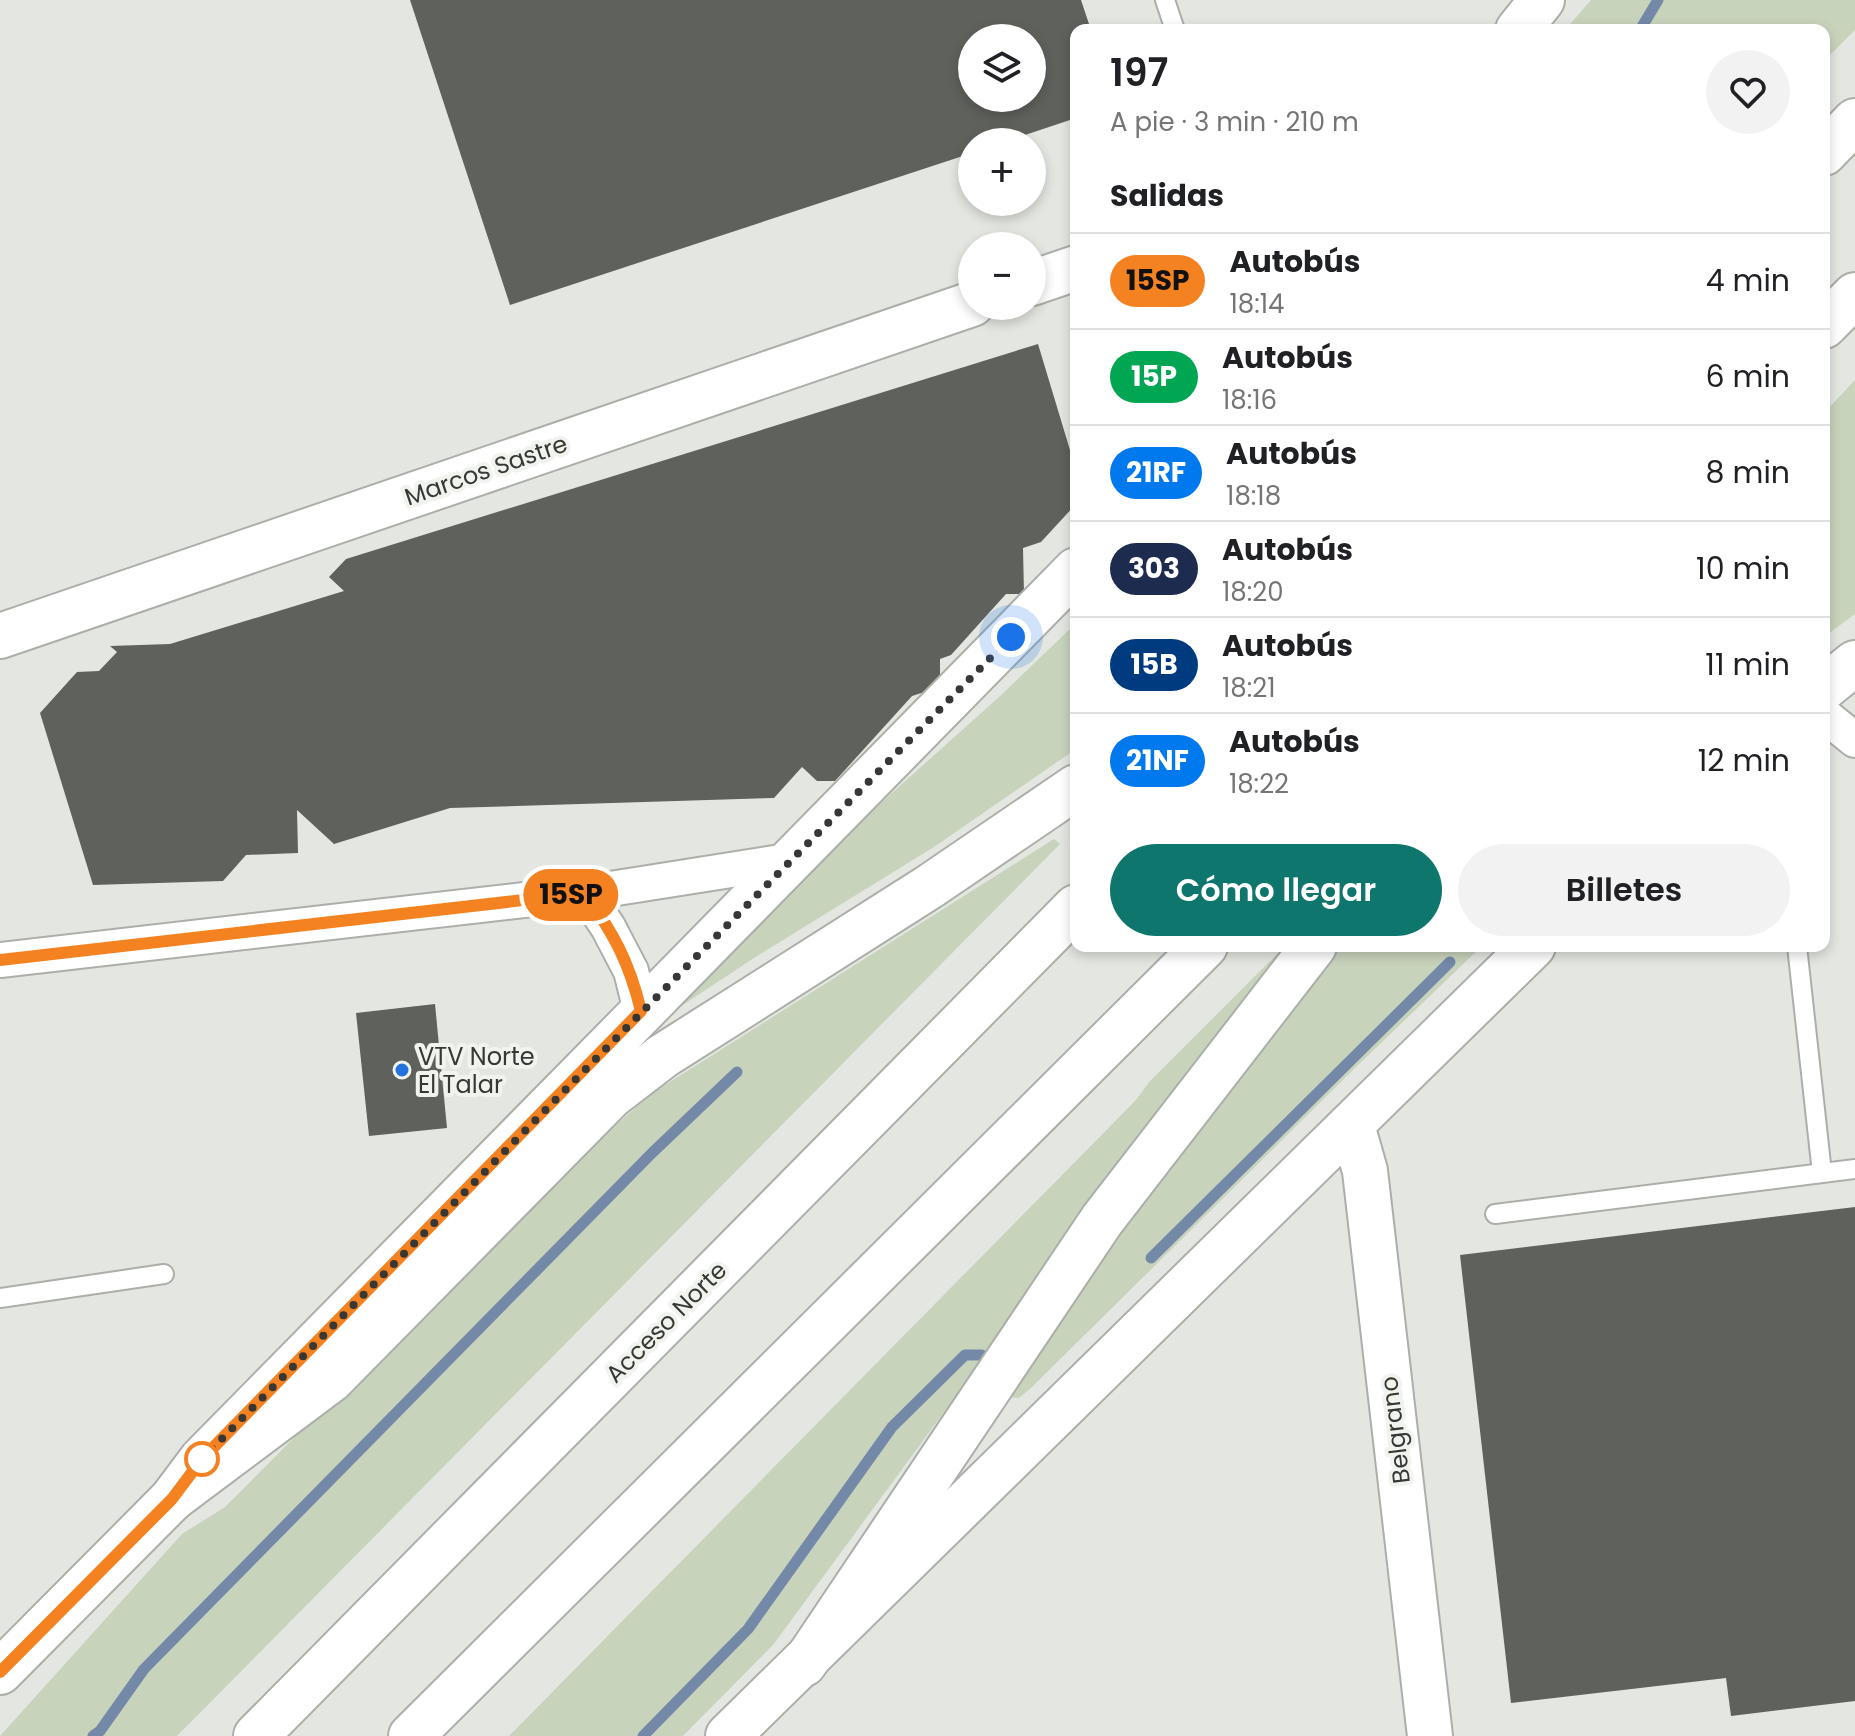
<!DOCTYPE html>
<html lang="es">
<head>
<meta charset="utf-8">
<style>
	body { margin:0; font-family:Poppins,sans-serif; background:#f2f2f2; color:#202124; height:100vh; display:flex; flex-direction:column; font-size:30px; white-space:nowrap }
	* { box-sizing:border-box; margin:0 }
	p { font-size:26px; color:#757577 }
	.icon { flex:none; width:44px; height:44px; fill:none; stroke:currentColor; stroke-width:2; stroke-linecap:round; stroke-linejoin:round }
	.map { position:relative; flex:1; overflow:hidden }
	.side { position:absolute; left:1070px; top:24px; width:760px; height:928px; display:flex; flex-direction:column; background:#fff; border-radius:16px; box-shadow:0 4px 12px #0003 }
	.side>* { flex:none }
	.badge { padding:0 16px; border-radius:26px; font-size:28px; line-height:52px }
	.fabs { position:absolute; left:958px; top:24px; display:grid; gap:16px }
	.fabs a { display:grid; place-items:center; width:88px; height:88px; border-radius:50%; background:#fff; box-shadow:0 4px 12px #0003; font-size:40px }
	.you { position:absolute; width:40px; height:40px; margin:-20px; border:6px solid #fff; border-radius:50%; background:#1a73e8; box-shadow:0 0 0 12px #1a73e833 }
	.map>.badge { position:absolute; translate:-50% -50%; box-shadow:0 0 0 4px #fff }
	h2 { padding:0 40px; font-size:30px; line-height:72px }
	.round { display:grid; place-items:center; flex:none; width:84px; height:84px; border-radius:42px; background:#f2f2f2 }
	.headline { display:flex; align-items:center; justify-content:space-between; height:136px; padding:0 40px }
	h1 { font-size:38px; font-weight:600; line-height:60px }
	.button { display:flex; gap:16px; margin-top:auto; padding:16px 40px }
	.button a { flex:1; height:92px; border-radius:48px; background:#0f766e; color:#fff; font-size:32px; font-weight:600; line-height:92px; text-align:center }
	.button a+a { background:#f2f2f2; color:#202124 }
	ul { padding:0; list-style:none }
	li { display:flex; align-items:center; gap:24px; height:96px; padding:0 40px; border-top:2px solid #e0e0e0 }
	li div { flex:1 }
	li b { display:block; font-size:30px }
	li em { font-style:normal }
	li .badge { min-width:88px; font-weight:700; text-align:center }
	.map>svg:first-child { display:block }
	.green { fill:#c8d3bc }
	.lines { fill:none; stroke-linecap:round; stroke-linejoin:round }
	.stream { stroke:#7489a8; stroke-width:11 }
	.building { fill:#5e615c; fill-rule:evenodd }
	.lane-casing { stroke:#acafa9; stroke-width:22 }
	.street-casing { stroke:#acafa9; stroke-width:38 }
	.secondary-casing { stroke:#acafa9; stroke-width:48 }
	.highway-casing { stroke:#acafa9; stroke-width:48 }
	.lane { stroke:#fff; stroke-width:18 }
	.street { stroke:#fff; stroke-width:34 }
	.secondary { stroke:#fff; stroke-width:44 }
	.highway { stroke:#fff; stroke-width:44 }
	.line-casing { stroke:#fff; stroke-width:18 }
	.line { stroke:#f58220; stroke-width:12 }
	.walk { stroke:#373836; stroke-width:8; stroke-dasharray:0 14.4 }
	.poi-dot { fill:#2472dd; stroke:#f1f4ee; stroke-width:3 }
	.stop-dot { fill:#fff; stroke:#f58220; stroke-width:4 }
	.labels { text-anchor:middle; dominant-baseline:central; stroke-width:8; stroke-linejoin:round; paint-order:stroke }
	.street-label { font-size:24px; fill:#373836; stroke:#f1f4ee }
	.poi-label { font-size:24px; fill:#373836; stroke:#f1f4ee; text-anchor:start }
</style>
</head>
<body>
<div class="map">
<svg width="1855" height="1736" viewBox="0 0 1855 1736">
	<rect width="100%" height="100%" fill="#e4e7e1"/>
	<path class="green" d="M1591,0h264v30l-31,31v-31h-259z
		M1855,380v234l-31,23v-224z
		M1076,623v126l-142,98 -180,111 -130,86 104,-104 271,-243z
		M1054,839l6,5 -883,892h-177l182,-202 43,-27c141,-140 277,-287 429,-415z
		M1285,946h11l-277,364 -246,335 -90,91h-174l627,-636 14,-19z
		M1330,946h152l-126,121 -324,320 -13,11 -11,-1 110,-185z"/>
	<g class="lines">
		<path class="stream" d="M1640,30l18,-30
			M1151,1258l299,-296
			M93,1736l7,-5 44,-62 508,-516 85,-81
			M643,1736l105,-107 144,-202 73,-72h17"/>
	</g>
	<path class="building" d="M410,0h671l10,30h-15v88l-72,24h-32v11l-462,152zM972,38h60v60h-60z
		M1038,344l38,126v34l-35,38 -18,6 1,46h-18l-55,61 -11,4v28l-28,9 -77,85h-18l-15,-14 -28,31 -324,10 -116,36 -37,-34 1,43 -52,2 -23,26 -130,4 -53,-172 37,-41 22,-1 18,-19 -7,-6 60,-2 174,-53 -15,-14 17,-18z
		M435,1004l12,124 -78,8 -13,-123z
		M1855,1207v494l-124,15 -5,-38 -215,25 -51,-448z"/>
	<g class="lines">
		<g class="lane-casing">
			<path id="lane" d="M1165,0l10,30
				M1797,946l25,227
				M1495,1214l360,-45
				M0,1298l164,-24"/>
		</g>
		<g class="street-casing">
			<path id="street" d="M1824,715l31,25
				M585,893l23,34 23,44 10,40
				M0,960l585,-67 209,-33"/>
		</g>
		<g class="secondary-casing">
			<path id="secondary" d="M1518,30l24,-30
				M1032,283l44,-15
				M0,636l972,-332
				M1824,688l31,-25
				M1352,1125l13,46 65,565
				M0,1672l172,-173 30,-40c291,-297 584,-591 874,-889
				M728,1736l805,-790"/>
		</g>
		<g class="highway-casing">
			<path id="highway" d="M1824,153l31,-32
				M1824,326l31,-31
				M172,1499l159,-119 280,-284 52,-40 266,-169 147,-100
				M804,1664l298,-444 212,-274
				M256,1736l820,-829
				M411,1736l794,-790"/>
		</g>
		<use href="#lane" class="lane"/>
		<use href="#street" class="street"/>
		<use href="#secondary" class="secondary"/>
		<use href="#highway" class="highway"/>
	</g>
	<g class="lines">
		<g class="line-casing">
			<path id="line" d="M0,960l585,-67c29,42 44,68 56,118l-439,448 -30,40 -172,173"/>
		</g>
		<use href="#line" class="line"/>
		<path class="walk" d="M202,1459l809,-822"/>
	</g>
	<circle class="poi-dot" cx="402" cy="1070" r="8"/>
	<circle class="stop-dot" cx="202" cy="1459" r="16"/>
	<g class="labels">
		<g class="street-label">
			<text transform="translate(486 470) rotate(-19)">Marcos Sastre</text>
			<text transform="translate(666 1322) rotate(-45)">Acceso Norte</text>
			<text transform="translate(1395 1430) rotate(-97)">Belgrano</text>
		</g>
		<g class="poi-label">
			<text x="418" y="1056">VTV Norte<tspan x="418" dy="28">El Talar</tspan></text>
		</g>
	</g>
</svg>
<div class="fabs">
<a><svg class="icon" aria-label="layers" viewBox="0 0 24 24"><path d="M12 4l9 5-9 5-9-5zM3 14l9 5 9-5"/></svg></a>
<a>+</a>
<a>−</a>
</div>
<div class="you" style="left:1011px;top:637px"></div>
<b class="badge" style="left:571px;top:895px;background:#f58220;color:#111">15SP</b>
<section class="side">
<div class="headline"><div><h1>197</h1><p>A pie · 3 min · 210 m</p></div><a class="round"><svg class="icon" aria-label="heart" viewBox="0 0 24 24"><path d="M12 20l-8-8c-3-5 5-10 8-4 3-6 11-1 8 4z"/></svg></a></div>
<h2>Salidas</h2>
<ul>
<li><span class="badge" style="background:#f58220;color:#111">15SP</span><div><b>Autobús</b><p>18:14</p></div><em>4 min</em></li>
<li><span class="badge" style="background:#00a651;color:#fff">15P</span><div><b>Autobús</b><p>18:16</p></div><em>6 min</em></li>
<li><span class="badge" style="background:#0079ef;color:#fff">21RF</span><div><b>Autobús</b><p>18:18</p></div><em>8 min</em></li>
<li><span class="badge" style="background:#1d2b4f;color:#fff">303</span><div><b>Autobús</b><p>18:20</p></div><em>10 min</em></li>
<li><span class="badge" style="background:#003b80;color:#fff">15B</span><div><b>Autobús</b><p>18:21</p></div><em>11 min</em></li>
<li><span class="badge" style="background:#0079ef;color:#fff">21NF</span><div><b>Autobús</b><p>18:22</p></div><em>12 min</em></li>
</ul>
<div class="button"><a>Cómo llegar</a><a>Billetes</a></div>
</section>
</div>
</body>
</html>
